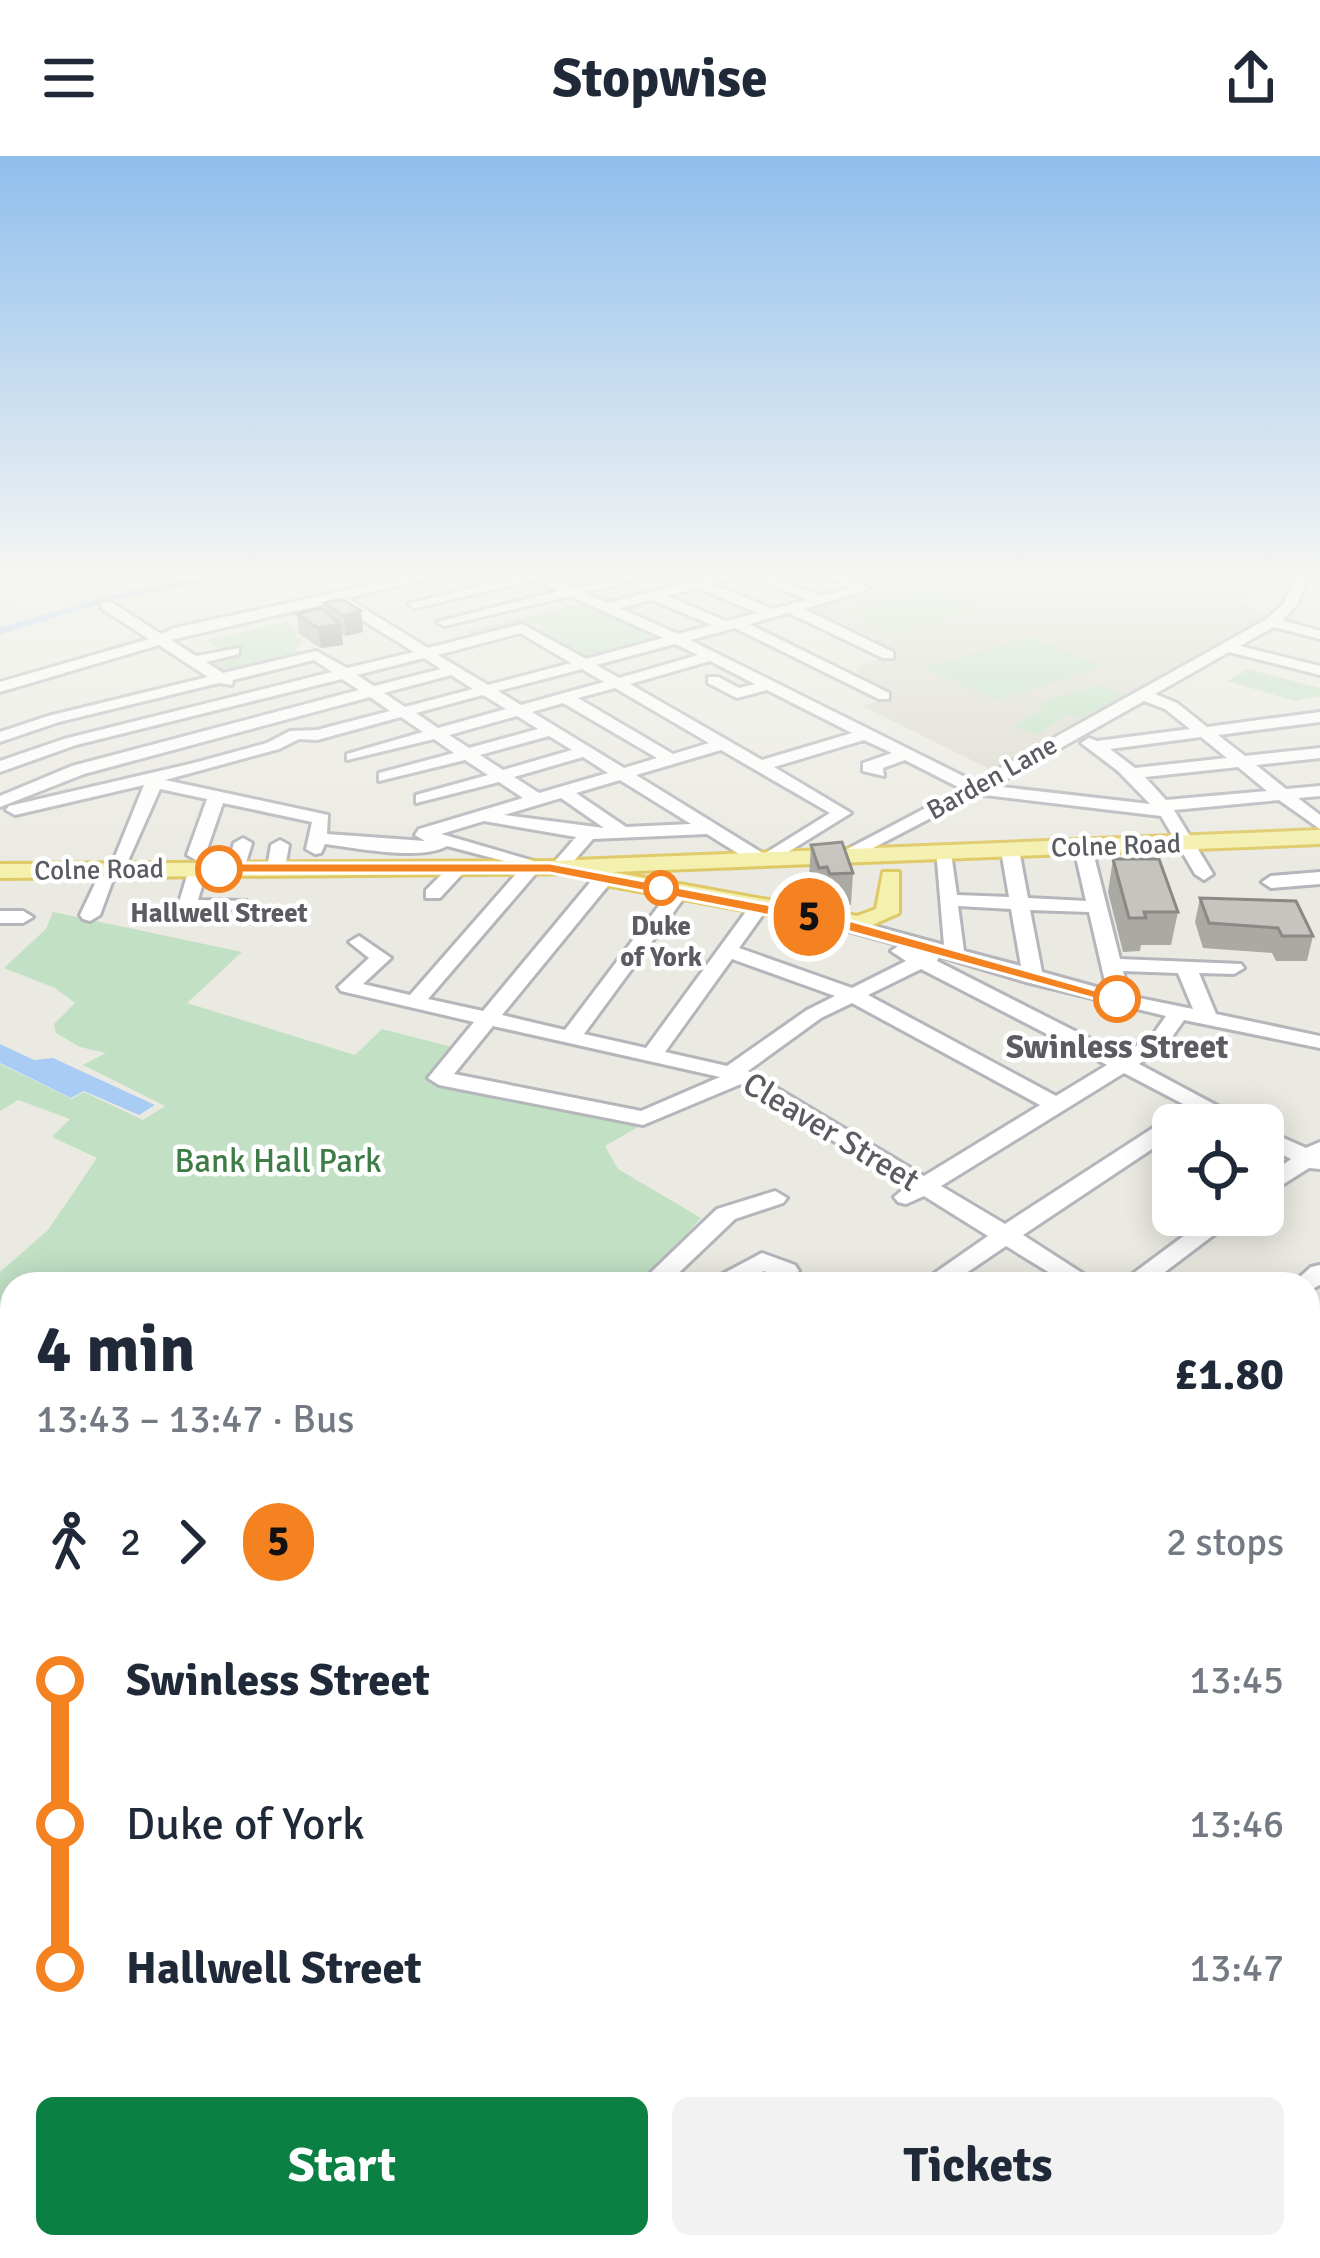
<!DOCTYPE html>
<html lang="en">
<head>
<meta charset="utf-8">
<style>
	body { margin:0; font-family:Signika,sans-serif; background:#f2f2f3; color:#1f2937; height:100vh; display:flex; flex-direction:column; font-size:45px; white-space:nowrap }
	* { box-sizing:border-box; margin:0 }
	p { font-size:39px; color:#747a83 }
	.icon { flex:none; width:66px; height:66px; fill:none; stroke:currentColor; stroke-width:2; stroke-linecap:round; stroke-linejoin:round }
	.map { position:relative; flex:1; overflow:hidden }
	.details { position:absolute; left:0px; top:1116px; width:1320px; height:987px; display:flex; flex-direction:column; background:#fff; border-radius:36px 36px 0 0; box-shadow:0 6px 30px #0003 }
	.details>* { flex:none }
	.badge { padding:0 24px; border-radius:39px; font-size:42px; line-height:78px }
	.tools { position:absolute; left:1152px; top:948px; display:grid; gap:24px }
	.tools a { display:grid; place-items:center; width:132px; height:132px; border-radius:18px; background:#fff; box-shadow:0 6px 30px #0003; font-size:60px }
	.map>.badge { position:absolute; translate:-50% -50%; box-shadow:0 0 0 6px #fff }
	.legs { display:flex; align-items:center; gap:18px; height:132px; padding:0 36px; font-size:39px }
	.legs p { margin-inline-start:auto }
	.overview { display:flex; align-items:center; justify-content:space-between; height:204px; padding:0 36px }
	h1 { font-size:66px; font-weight:800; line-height:90px }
	.primary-button { display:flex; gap:24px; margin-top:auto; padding:24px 36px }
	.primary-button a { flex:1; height:138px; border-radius:18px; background:#0b8043; color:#fff; font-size:48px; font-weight:800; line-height:138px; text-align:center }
	.primary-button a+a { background:#f2f2f3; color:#1f2937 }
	ul { padding:0 36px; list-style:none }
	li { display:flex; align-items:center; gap:42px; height:144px; font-size:45px }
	li i { display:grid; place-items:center; width:18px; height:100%; margin:0 15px; background:currentColor }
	li i::after { content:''; width:30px; height:30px; margin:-15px; border:9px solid; border-radius:50%; background:#fff }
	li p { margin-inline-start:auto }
	li:first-child i { background:linear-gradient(#0000 50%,currentColor 0) }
	li:last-child i { background:linear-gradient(currentColor 50%,#0000 0) }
	header { display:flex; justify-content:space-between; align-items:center; height:156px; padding:0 36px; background:#fff; font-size:54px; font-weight:800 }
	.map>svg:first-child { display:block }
	.commercial { fill:#f9f4d9 }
	.education { fill:#dbd9d0 }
	.green { fill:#c1e0c4 }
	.water { fill:#a9ccf4 }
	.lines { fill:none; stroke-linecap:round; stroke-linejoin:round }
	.river { fill:#a9ccf4; fill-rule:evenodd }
	.minor-casing { stroke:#b4b6bb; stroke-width:6 }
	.major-casing { stroke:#dfc967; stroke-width:6 }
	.highway-casing { stroke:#d1aa1c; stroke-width:6 }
	.minor { fill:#fff; fill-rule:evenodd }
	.major { fill:#f4f0ae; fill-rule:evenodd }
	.highway { fill:#efe195; fill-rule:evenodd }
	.rail { stroke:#b2b3b3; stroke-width:3; stroke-dasharray:1.5 9; stroke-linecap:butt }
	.wall { fill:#aaa9a3 }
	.shaded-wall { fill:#8b8985 }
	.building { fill:#c6c4be; stroke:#8b8985; stroke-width:3 }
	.line-1 { fill:#f58220; stroke:#fff; stroke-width:3 }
	.stop-1-dot { fill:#fff; stroke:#f58220; stroke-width:6 }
	.labels { text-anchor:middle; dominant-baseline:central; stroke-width:9; stroke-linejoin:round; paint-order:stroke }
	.far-street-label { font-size:27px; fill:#5a5c61; stroke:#fff }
	.far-stop-label { font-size:27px; font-weight:bold; fill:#5a5c61; stroke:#fff }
	.stop-label { font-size:33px; font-weight:bold; fill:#5a5c61; stroke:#fff }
	.street-label { font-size:33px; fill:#5a5c61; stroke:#fff }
	.park-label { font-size:33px; fill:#3e7c47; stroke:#fff }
</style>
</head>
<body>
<header><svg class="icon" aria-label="menu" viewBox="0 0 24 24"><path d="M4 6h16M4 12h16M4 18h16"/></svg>Stopwise<svg class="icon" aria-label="share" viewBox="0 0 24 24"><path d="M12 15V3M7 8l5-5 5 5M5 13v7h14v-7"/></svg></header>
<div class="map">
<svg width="1320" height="2102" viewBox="0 0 1320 2102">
	<rect width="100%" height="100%" fill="#ebeae2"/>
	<path class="commercial" d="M1320,1467v276l-12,-10v-254z"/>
	<path class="education" d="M927,416h332l-17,32 25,10 -19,17 -117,65 -93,7 44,17 -89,51 -130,-65 31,-10 -38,-19 3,-10 36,-15 -93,-43z"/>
	<path class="green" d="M929,430l52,22 -85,25 -51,-23z
		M586,446l83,36 -81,22 -53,-31 7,-2 -5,-3 -58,14 -12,-7z
		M286,466l13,9 -6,3 9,6 -6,9 4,7 -73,18 -20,-12 37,-11 -26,-3 -12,-8z
		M1030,480l73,31 -107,34 -72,-33z
		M1248,513l72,19v8l-25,5 -68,-20z
		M1101,529l29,11 -48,24 -13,-5 -32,19 -25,-8 32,-18 8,2 -17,-7z
		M53,756l189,40 -55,51 168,52 27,-26 70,18 -21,35 212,42 -38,22 13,23 83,49 -59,66h-630v63l-12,-4v-71l48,-42 49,-72 -45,-21 18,-18 -52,-19 -18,11v-47l72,35 12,-7 59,28 22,-14 -82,-41 23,-12 -26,-6 -24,-14 -2,-9 21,-21 -20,-15 -51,-20 42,-39z
		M0,1440h12v651h947l-1,11h-958z
		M1308,1776l12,10v316h-291l15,-11h264z"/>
	<path class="water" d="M222,416h42l-157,29 -107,34v-8l119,-34z
		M0,888l34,16 19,-2 102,47 -16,10 -55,-24 -13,7 -71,-35z"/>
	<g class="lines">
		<path class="river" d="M518,2091h52l4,11h-52z"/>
		<g class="minor-casing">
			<path id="minor" d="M431,416h26l-110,26 81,50 94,-24 64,35 77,-21 -93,-42 -126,30 -7,-4 121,-31 -23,-11 -120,28 -7,-4 115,-29 -3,-3c22,0 38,15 55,15 29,0 56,-15 86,-15l-77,21 23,10 121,-31h35l58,24 29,-8 -30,-16h18l32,17 -66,20 89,43v6h-10l-94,-45 -40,11 140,69v6h-10l-144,-71 -45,12 285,142 292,-163 17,-16 13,-31h14l-14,33 -15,15 38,11v8l-46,-12 -34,19 80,20v9l-91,-23 -74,42 22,9 30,24 113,-15v10l-102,13 27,21 75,-8v10l-64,7 30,24 34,-3v10l-22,2 22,17v14l-41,-29 -105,10 39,64 -9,6 -9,-6 -34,-58 -184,-22 -131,68 -9,-5 3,-4 122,-64 -57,-29 -22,8 1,8 -21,-5v-8l29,-10 -28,-13 -90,27 77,46 -84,52 -12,-1 -48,-30 -114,5 -28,32 -6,1 -9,-5 26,-30 -92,-16 -43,13 103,30 -116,135 55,12 114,-137h14v8l-109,133 63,15 108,-143 7,-2 9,6 -105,143 62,14 107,-146 7,-2 9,6 -30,42 113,40 54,-27 -15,-10 9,-6 -62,-17v-8l7,-2 99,27 -8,-96 6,-1 9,5 6,42 52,2 -8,-47 9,-5 9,5 9,48 58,3 -12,-53 9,-5 9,5 28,111 121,5 3,4 -10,6 -35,-1 17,41 104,22v12l-136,-28 -17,24 -28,20 114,61h-28l-21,-11 -16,11h-15v10l-150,100 76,49h-31l-62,-38 -56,38h-31l69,-48 -64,-40 -18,8 -8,-2 -4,-5 13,-11 -166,-102 -98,41 -204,-40 -11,-7 46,-56 -133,-31 -3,-4 31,-29 -20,-16 10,-6 32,22 -28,26 47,11 113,-129 -76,-20c-25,15 -92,2 -122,-2l-4,9 -6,1 -9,-5 6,-27 -89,-19 -18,52 -9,5 -9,-5 20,-56 -47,-10 -32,72 -10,5 -18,49 -10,6 -7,-2 -3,-4 22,-46 10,-5 32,-79 -129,30 -9,-5 3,-4 185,-43 73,-20 23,-12 27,-1 73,-19 -20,-14 -286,77 -84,33v-11l72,-30 287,-76 -17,-11 -266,66 -76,27v-11l64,-22 268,-67 -18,-12 -81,20 -1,5 -13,-2 -160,39 -59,20v-10l48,-16 160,-39 -49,-32 -159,47v-10l149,-43 -48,-31v-6h10l50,32 13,-6zM748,419l59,25 -34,9 -61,-25zM697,432l61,25 -32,8 -59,-25zM652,444l60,25 -34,9 -59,-26zM333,446l81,50 -67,16 -31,-17 -93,22 -17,-11 33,-8v-6l-43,8 -25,-16zM520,477l51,30 -83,22 -50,-30zM675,488l23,11 -79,23 -23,-13zM424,502l17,11 -67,17 -17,-11zM710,505l45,23 -16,4 -21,-11h-10v6l29,15 30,-8 85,43 -90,27 -132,-76zM582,513l22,13 -83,23 -23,-14zM451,519l22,14 -68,18 -21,-14zM615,532l94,55 -36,11 -95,-56zM483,539l23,14 -68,19 -22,-15zM1144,545l21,8 25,20 -93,12 -8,-3 -8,5 37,28 32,33 -157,-18zM563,547l94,55 -33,10 -92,-56zM517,560l21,13 -69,19 -20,-13zM401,561l22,15 -76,22v6l87,-21 20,14 -75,20v8l86,-21 23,15 -72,20v8l83,-21 24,16 -104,31 -4,6 10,6 -98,-7 1,-19 -163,-35 114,-31 20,-10 18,1zM549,580l23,14 -69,20 -23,-15zM1201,581l26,21 -92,10 -25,-19zM721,594l109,63 -66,41 -128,-79zM583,601l25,16 -69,20 -25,-16zM1238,611l29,24 -101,9 -21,-23zM620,624l71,44 -65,3 -50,-34zM561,642l43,30 -100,-13zM958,750l53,3 10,57 -57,-15zM1030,754l59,2 18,78 -65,-18zM939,800l87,26 140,34 -14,20 -30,19 -185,-94zM732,803l103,37 -28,14 -80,56 -62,-14zM921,813l186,96 -51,31 -188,-101zM1123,815l55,2 15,36 -64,-13zM852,847l188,102 -116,71 -176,-105 73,-53zM493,870l227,51 -79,34 -187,-37zM1124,917l63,33 -182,118 -64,-38z
				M243,682l9,5 -8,26 -9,5 -6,-1 -3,-4 8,-26z
				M280,684l9,5 -4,24 -9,5 -9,-5 4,-24z
				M198,708l9,5 -9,31 48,1v8l-66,1 -2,-4 11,-37z
				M457,708l9,5 -3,4 -23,25h-14v-8l25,-25z
				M1320,716v12l-49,4 -9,-6 9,-6z
				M0,755h23l10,6 -10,6h-23z
				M1263,973l43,19 14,-6v27l-11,-1 -46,29v-18l28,-20 -28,-14z
				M775,1035l12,7 -4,5 -48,16 -68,65h-28l78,-75z
				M1212,1059h28l-91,69h-30z
				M762,1097l33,12 4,6 -13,8 -22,-8 -22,13h-31l4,-6z
				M1320,1109v20l-12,6v-7h-16l19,-17z
				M1320,1247v26l-12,5v-26z
				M1308,1365l12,4v25l-12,-4z
				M1320,1438v31l-12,4v-31z
				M12,1634v37l-12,4v-37z
				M959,2091h42l-1,11h-42z"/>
		</g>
		<g class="major-casing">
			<path id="major" d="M1320,674v14l-707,28 244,44 19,-7 7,-37h16v41l-40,18 -253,-46 -12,-7 5,-5 -599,5v-14l550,-3z"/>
		</g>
		<g class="highway-casing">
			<path id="highway" d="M0,1401h12v32h-12z
				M1308,1732l12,5v50l-12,-5z"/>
		</g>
		<use href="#minor" class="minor"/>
		<use href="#major" class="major"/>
		<use href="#highway" class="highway"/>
		<path class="rail" d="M0,447l159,-31"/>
	</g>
	<path class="wall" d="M324,447l37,8 2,21 -17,4 -4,-2 1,11 -22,3 -22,-14 -2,-20 28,-2z
		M811,689l42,28 -2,32 -23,1 -3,-6h-8l-8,-23z
		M1113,703l65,53 -7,33h-30l-1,6 -17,1 -15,-60z
		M1200,742l113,38 -6,25h-31l-4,-8 -69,-5 -8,-26z
		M1320,1493v134l-12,-8v-78l5,-4 -5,-3v-8z"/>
	<path class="shaded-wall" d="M361,455l2,21 -17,4 -2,-20z
		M341,468l2,21 -22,3 -3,-20z
		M12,1976v40l-12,-25v-11z"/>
	<path class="building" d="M342,443l19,12 -17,5 -20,-13z
		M321,452l20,16 -23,4 -21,-14z
		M842,686l11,31 -23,1 -3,-7 -8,1 -8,-23z
		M1113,703h46l19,53h-34l2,6h-17z
		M1200,742l96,3 17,35h-31l-4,-8 -69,-5z
		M1320,1529v49l-12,-8v-29z
		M12,1884v92l-12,4v-94z"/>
	<linearGradient id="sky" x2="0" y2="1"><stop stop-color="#8fbeed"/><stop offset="0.59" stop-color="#f6f6f2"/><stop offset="1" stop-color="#f6f6f2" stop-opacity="0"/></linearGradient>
	<rect width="1320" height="710" fill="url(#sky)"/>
	<path class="line-1" d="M219,707h331l295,56 282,80 -10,6 -274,-75 -293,-57h-337v-8z"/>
	<g class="stop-1-dot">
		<circle cx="219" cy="713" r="21"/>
		<circle cx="661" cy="732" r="15"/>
		<circle cx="1117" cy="843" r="21"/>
	</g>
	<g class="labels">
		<g class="far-street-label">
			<text transform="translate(992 622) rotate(-29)">Barden Lane</text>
			<text transform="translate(1116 690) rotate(-2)">Colne Road</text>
			<text transform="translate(99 714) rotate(-1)">Colne Road</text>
		</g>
		<g class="far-stop-label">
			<text x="219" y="757">Hallwell Street</text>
			<text x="661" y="770">Duke<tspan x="661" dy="31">of York</tspan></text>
		</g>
		<g class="stop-label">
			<text x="1117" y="891">Swinless Street</text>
		</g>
		<g class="street-label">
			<text transform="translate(831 976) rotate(31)">Cleaver Street</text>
		</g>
		<g class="park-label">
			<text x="278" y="1005">Bank Hall Park</text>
		</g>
	</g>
</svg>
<div class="tools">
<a><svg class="icon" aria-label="locate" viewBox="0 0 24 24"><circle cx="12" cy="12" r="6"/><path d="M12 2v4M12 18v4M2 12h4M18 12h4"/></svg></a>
</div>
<b class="badge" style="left:809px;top:761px;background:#f58220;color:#111">5</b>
<section class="details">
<div class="overview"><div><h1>4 min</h1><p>13:43 – 13:47 · Bus</p></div><b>£1.80</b></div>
<div class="legs"><svg class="icon" aria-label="walk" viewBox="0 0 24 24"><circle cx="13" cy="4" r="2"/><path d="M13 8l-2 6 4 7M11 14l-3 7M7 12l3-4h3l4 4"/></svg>2<svg class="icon" aria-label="forward" viewBox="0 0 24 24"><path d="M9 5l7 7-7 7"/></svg><b class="badge" style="background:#f58220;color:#111">5</b><p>2 stops</p></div>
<ul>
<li><i style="color:#f58220"></i><b>Swinless Street</b><p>13:45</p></li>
<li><i style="color:#f58220"></i><span>Duke of York</span><p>13:46</p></li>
<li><i style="color:#f58220"></i><b>Hallwell Street</b><p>13:47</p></li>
</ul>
<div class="primary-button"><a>Start</a><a>Tickets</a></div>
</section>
</div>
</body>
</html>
